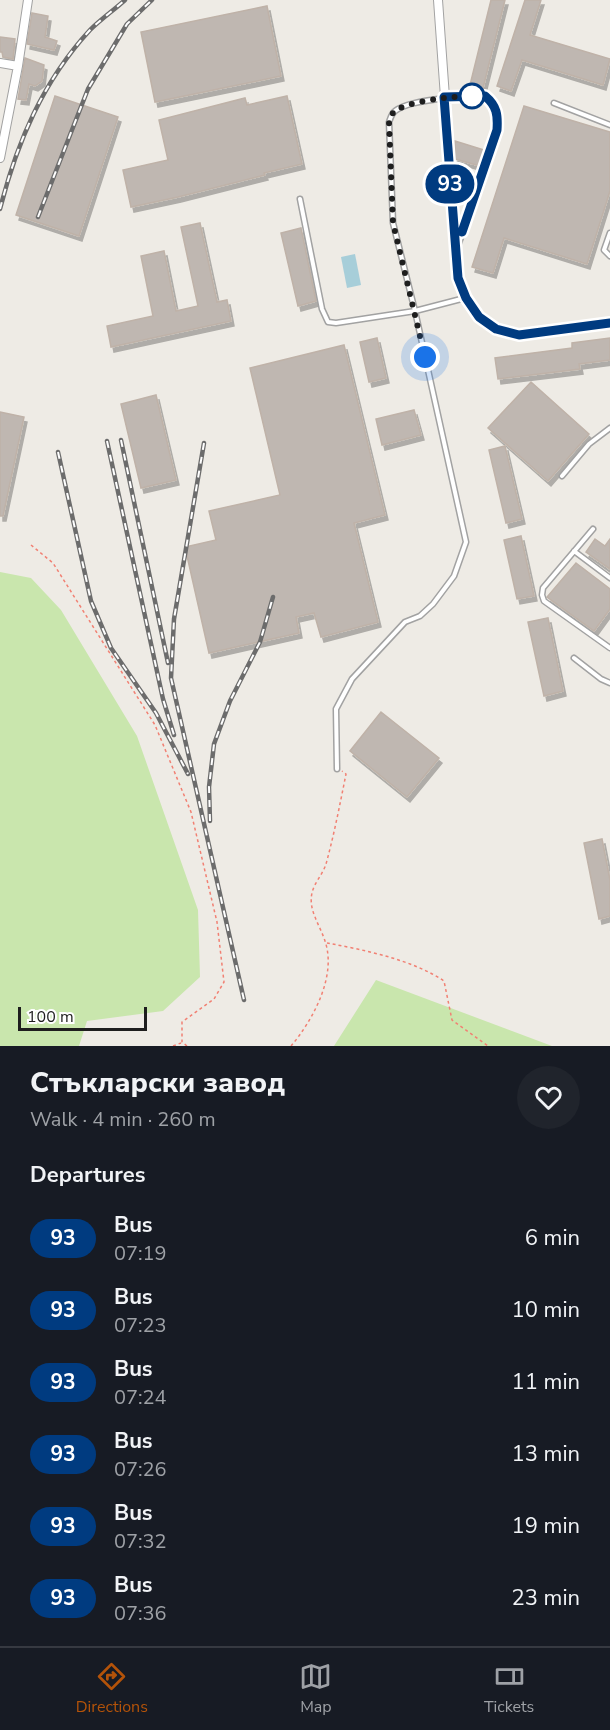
<!DOCTYPE html>
<html lang="en">
<head>
<meta charset="utf-8">
<style>
	body { margin:0; font-family:"Nunito Sans",sans-serif; background:#20242c; color:#f1f3f6; height:100vh; display:flex; flex-direction:column; font-size:22px; white-space:nowrap }
	* { box-sizing:border-box; margin:0 }
	p { font-size:20px; color:#9ea1a6 }
	.icon { flex:none; width:33px; height:33px; fill:none; stroke:currentColor; stroke-width:2; stroke-linecap:round; stroke-linejoin:round }
	.map { position:relative; height:1046px; overflow:hidden }
	.side { display:flex; flex-direction:column; background:#171b24; flex:1 }
	.side>* { flex:none }
	.badge { padding:0 12px; border-radius:20px; font-size:21px; line-height:39px }
	.scale { position:absolute; left:18px; bottom:15px; width:129px; box-sizing:border-box; padding-left:6px; border:3px solid #1e1e1e; border-top:0; font-size:16px; line-height:21px; white-space:nowrap; color:#1e1e1e; -webkit-text-stroke:4px #fff; paint-order:stroke }
	.you { position:absolute; width:30px; height:30px; margin:-15px; border:4px solid #fff; border-radius:50%; background:#1a73e8; box-shadow:0 0 0 9px #1a73e833 }
	.map>.badge { position:absolute; translate:-50% -50%; box-shadow:0 0 0 3px #fff }
	h2 { padding:0 30px; font-size:22px; line-height:54px }
	.round { display:grid; place-items:center; flex:none; width:63px; height:63px; border-radius:32px; background:#20242c }
	.head { display:flex; align-items:center; justify-content:space-between; height:102px; padding:0 30px }
	h1 { font-size:28px; font-weight:800; line-height:45px }
	ul { padding:0; list-style:none }
	li { display:flex; align-items:center; gap:18px; height:72px; padding:0 30px }
	li div { flex:1 }
	li b { display:block; font-size:22px }
	li em { font-style:normal }
	li .badge { min-width:66px; font-weight:700; text-align:center }
	.dock { display:flex; justify-content:space-around; align-items:center; height:84px; border-top:2px solid #363941; background:#171b24; font-size:16px; color:#9ea1a6 }
	.dock a { display:grid; justify-items:center; gap:3px }
	.dock .selected { color:#b45309 }
	.map>svg:first-child { display:block }
	.grass { fill:#c9e6ad }
	.water { fill:#a7ced9 }
	.building { fill:#bfb7b1; stroke:#bfb2a8; stroke-width:1.5; filter:url(#shadow) }
	.lines { fill:none; stroke-linecap:round; stroke-linejoin:round }
	.service-casing { stroke:#a2a2a2; stroke-width:7 }
	.minor-casing { stroke:#a2a2a2; stroke-width:10 }
	.path { stroke:#f18073; stroke-width:1.5; stroke-dasharray:3 3; stroke-linecap:butt }
	.service { stroke:#fff; stroke-width:4 }
	.minor { stroke:#fff; stroke-width:8 }
	.rail-casing { stroke:#6c6c6c; stroke-width:4.5 }
	.rail { stroke:#fff; stroke-width:2; stroke-dasharray:7; stroke-linecap:butt }
	.line-casing { stroke:#fff; stroke-width:14 }
	.line { stroke:#003b80; stroke-width:9 }
	.walk { stroke:#1e1e1e; stroke-width:6; stroke-dasharray:0 10.8 }
	.stop-dot { fill:#fff; stroke:#003b80; stroke-width:3 }
</style>
</head>
<body>
<div class="map">
<svg width="610" height="1046" viewBox="0 0 610 1046">
	<defs>
		<filter id="shadow"><feDropShadow dx="3" dy="5" stdDeviation="0" flood-color="#0004"/></filter>
	</defs>
	<rect width="100%" height="100%" fill="#eeebe5"/>
	<path class="grass" d="M0,572l31,6 30,32 76,126 61,174 2,67 -37,34 -76,10 -8,25h-79z
		M376,980l176,66h-218z"/>
	<path class="water" d="M355,254l6,31 -14,3 -6,-31z"/>
	<path class="building" d="M491,0h14l-22,88 -13,-3z
		M525,0h16l-11,35 80,24 -7,26 -81,-25 -11,31 -14,-5z
		M267,6l14,70 -126,26 -14,-70z
		M32,13l16,3 -3,21 12,4 -3,9 -27,-6z
		M0,37l15,2 -2,20 -10,-2 -1,-5h-2z
		M25,58l19,7 -2,16 -7,5 -6,-2 -3,16 -8,-1z
		M55,96l63,21 -39,119 -63,-21z
		M287,96l15,68 -38,9 1,2 -87,22 -47,10 -8,-37 45,-10 -9,-40 86,-22 2,7z
		M524,106l86,26v59l-23,73 -83,-26 -11,35 -21,-6z
		M455,141l29,9 -4,16 -25,-7z
		M200,223l17,79 10,-2 4,21 -120,26 -4,-21 46,-10 -12,-60 23,-5 12,60 22,-5 -17,-79z
		M301,228l15,73 -18,5 -17,-73z
		M377,338l9,40 -17,4 -9,-40z
		M610,338v22l-31,4 1,5 -82,10 -3,-21 77,-10v-5z
		M344,345l41,170 -31,8 24,99 -57,15 -7,-24 -18,4 3,16 -90,20 -24,-106 31,-7 -7,-29 71,-16 -30,-127z
		M531,382l58,52 -41,47 -60,-53z
		M156,395l20,85 -35,8 -20,-84z
		M414,410l7,25 -39,10 -6,-26z
		M0,412l24,5 -21,99h-3z
		M505,446l17,73 -16,4 -17,-73z
		M521,536l13,60 -17,3 -13,-59z
		M595,539l10,7 5,-7v30l-24,-17z
		M576,563l34,26v20l-16,22 -47,-34z
		M548,618l15,73 -19,5 -16,-74z
		M381,712l58,46 -32,39 -57,-46z
		M602,839l8,41v36l-11,3 -15,-76z"/>
	<g class="lines">
		<g class="service-casing">
			<path id="service" d="M554,103l56,22
				M300,199l22,110 6,13 8,1 79,-12 50,-13
				M610,233l-6,17 6,6
				M562,476l27,-32 21,-16
				M593,529l-50,59 -1,7 2,6 66,47
				M574,551l36,27
				M574,658l27,21 9,4
				M337,769l-1,-60 16,-30 53,-57 15,-6 13,-12 21,-28 12,-34 -51,-231 -22,-88 -4,-101c1,-3 2,-6 4,-9 11,-14 74,-17 92,-17 12,10 13,19 12,34l-39,116"/>
		</g>
		<g class="minor-casing">
			<path id="minor" d="M438,0l20,278 8,20 13,19 17,12 23,6 91,-13
				M0,63l18,3
				M0,158l18,-92 10,-66"/>
		</g>
		<path class="path" d="M31,545l22,18 102,162 36,87 26,110 7,60 -10,17 -32,23v20l5,4
			M327,943c38,7 86,17 117,38l8,39 36,26
			M173,1046l8,-3
			M291,1046c22,-26 46,-70 34,-105 -5,-16 -17,-31 -13,-48 2,-10 11,-19 14,-29 8,-29 14,-60 20,-90l-4,-3"/>
		<use href="#service" class="service"/>
		<use href="#minor" class="minor"/>
		<g class="rail-casing">
			<path id="rail" d="M0,209c17,-67 43,-128 90,-179 11,-11 24,-20 35,-30
				M38,217l50,-128 39,-65 25,-24
				M121,440l47,223
				M107,441l56,258 11,36
				M204,443l-30,176 -3,59 73,322
				M58,452l33,149 20,47 45,65 32,61
				M210,821l-1,-34 5,-43 16,-43 30,-59 13,-45"/>
		</g>
		<use href="#rail" class="rail"/>
	</g>
	<g class="lines">
		<g class="line-casing">
			<path id="line" d="M462,232l35,-102c1,-15 0,-24 -12,-34l-41,1 14,181 8,20 13,19 17,12 23,6 91,-12"/>
		</g>
		<use href="#line" class="line"/>
		<path class="walk" d="M425,357l-32,-134 -4,-101c1,-3 2,-7 4,-9 10,-12 63,-17 79,-17"/>
	</g>
	<circle class="stop-dot" cx="472" cy="96" r="12"/>
</svg>
<div class="scale">100 m</div>
<div class="you" style="left:425px;top:357px"></div>
<b class="badge" style="left:450px;top:184px;background:#003b80;color:#fff">93</b>
</div>
<section class="side">
<div class="head"><div><h1>Стъкларски завод</h1><p>Walk · 4 min · 260 m</p></div><a class="round"><svg class="icon" aria-label="heart" viewBox="0 0 24 24"><path d="M12 20l-8-8c-3-5 5-10 8-4 3-6 11-1 8 4z"/></svg></a></div>
<h2>Departures</h2>
<ul>
<li><span class="badge" style="background:#003b80;color:#fff">93</span><div><b>Bus</b><p>07:19</p></div><em>6 min</em></li>
<li><span class="badge" style="background:#003b80;color:#fff">93</span><div><b>Bus</b><p>07:23</p></div><em>10 min</em></li>
<li><span class="badge" style="background:#003b80;color:#fff">93</span><div><b>Bus</b><p>07:24</p></div><em>11 min</em></li>
<li><span class="badge" style="background:#003b80;color:#fff">93</span><div><b>Bus</b><p>07:26</p></div><em>13 min</em></li>
<li><span class="badge" style="background:#003b80;color:#fff">93</span><div><b>Bus</b><p>07:32</p></div><em>19 min</em></li>
<li><span class="badge" style="background:#003b80;color:#fff">93</span><div><b>Bus</b><p>07:36</p></div><em>23 min</em></li>
</ul>
</section>
<nav class="dock">
<a class="selected"><svg class="icon" aria-label="directions" viewBox="0 0 24 24"><path d="M12 3l9 9-9 9-9-9zM9 14v-3h6M13 9l2 2-2 2"/></svg>Directions</a>
<a><svg class="icon" aria-label="map" viewBox="0 0 24 24"><path d="M3 6l6-2 6 2 6-2v14l-6 2-6-2-6 2zM9 4v14M15 6v14"/></svg>Map</a>
<a><svg class="icon" aria-label="tickets" viewBox="0 0 24 24"><path d="M3 7h18v10H3zM15 7v10"/></svg>Tickets</a>
</nav>
</body>
</html>
